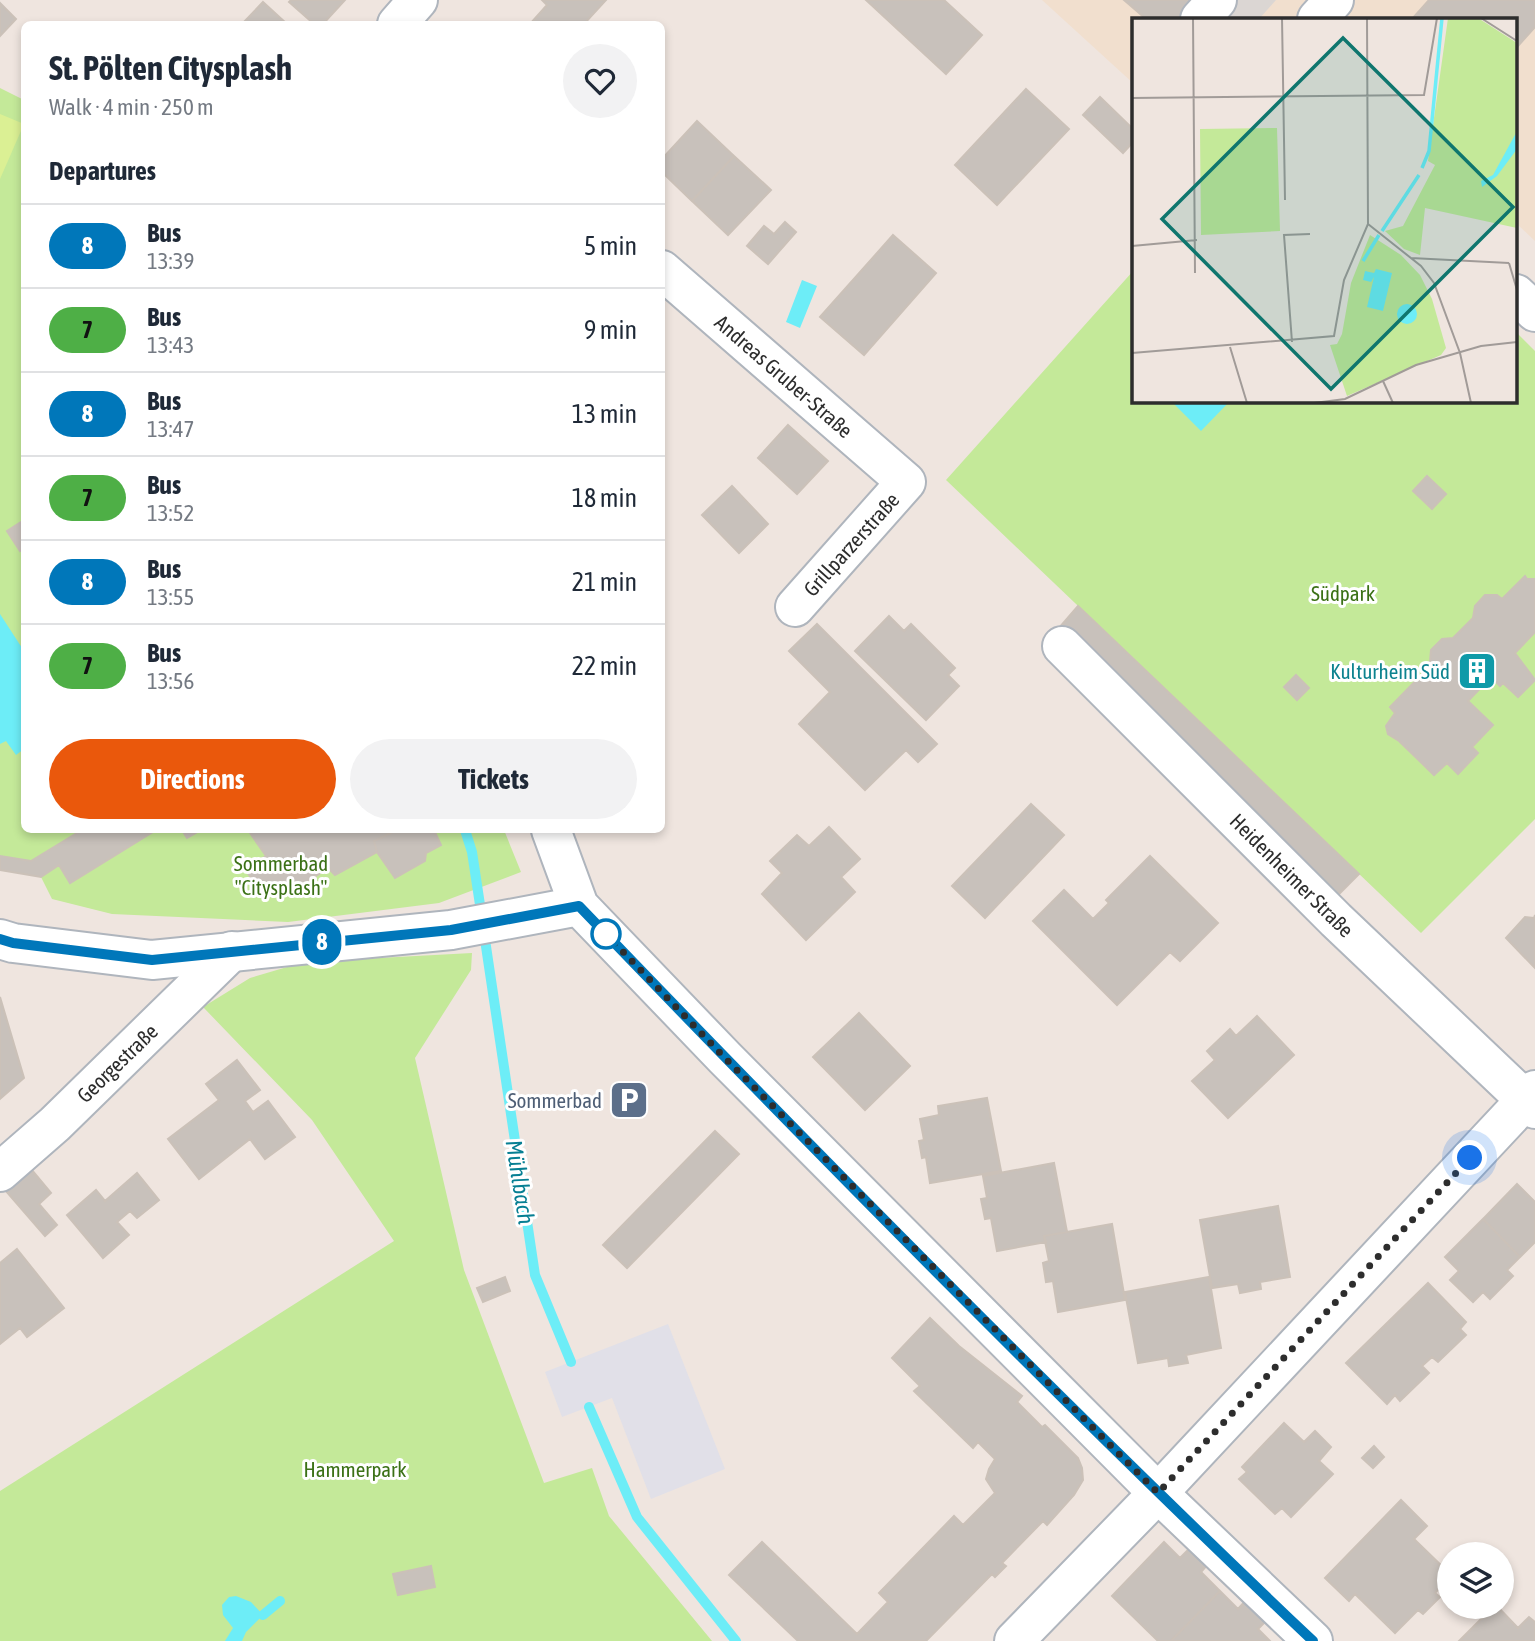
<!DOCTYPE html>
<html lang="en">
<head>
<meta charset="utf-8">
<style>
	body { margin:0; font-family:"Asap Condensed",sans-serif; background:#f2f2f3; color:#1f2937; height:100vh; display:flex; flex-direction:column; font-size:26px; white-space:nowrap }
	* { box-sizing:border-box; margin:0 }
	p { font-size:23px; color:#747a83 }
	.icon { flex:none; width:38px; height:38px; fill:none; stroke:currentColor; stroke-width:2; stroke-linecap:round; stroke-linejoin:round }
	.map { position:relative; flex:1; overflow:hidden }
	.side { position:absolute; left:21px; top:21px; width:644px; height:812px; display:flex; flex-direction:column; background:#fff; border-radius:10px; box-shadow:0 4px 10px #0003 }
	.side>* { flex:none }
	.badge { padding:0 14px; border-radius:23px; font-size:24px; line-height:46px }
	.fabs { position:absolute; left:1437px; top:1542px; display:grid; gap:14px }
	.fabs a { display:grid; place-items:center; width:77px; height:77px; border-radius:50%; background:#fff; box-shadow:0 4px 10px #0003; font-size:35px }
	.you { position:absolute; width:35px; height:35px; margin:-18px; border:5px solid #fff; border-radius:50%; background:#1a73e8; box-shadow:0 0 0 10px #1a73e833 }
	.map>.badge { position:absolute; translate:-50% -50%; box-shadow:0 0 0 4px #fff }
	h2 { padding:0 28px; font-size:26px; line-height:63px }
	.round { display:grid; place-items:center; flex:none; width:74px; height:74px; border-radius:37px; background:#f2f2f3 }
	.summary { display:flex; align-items:center; justify-content:space-between; height:119px; padding:0 28px }
	h1 { font-size:33px; font-weight:700; line-height:52px }
	.action { display:flex; gap:14px; margin-top:auto; padding:14px 28px }
	.action a { flex:1; height:80px; border-radius:42px; background:#ea580c; color:#fff; font-size:28px; font-weight:700; line-height:80px; text-align:center }
	.action a+a { background:#f2f2f3; color:#1f2937 }
	ul { padding:0; list-style:none }
	li { display:flex; align-items:center; gap:21px; height:84px; padding:0 28px; border-top:2px solid #e0e1e3 }
	li div { flex:1 }
	li b { display:block; font-size:26px }
	li em { font-style:normal }
	li .badge { min-width:77px; font-weight:700; text-align:center }
	.map>svg:first-child { display:block }
	.industrial { fill:#e1e0e8 }
	.education { fill:#f1dfce }
	.green { fill:#c4e999 }
	.pitch { fill:#dbf094 }
	.plaza { fill:#dbd6d3 }
	.water { fill:#6dedf7 }
	.lines { fill:none; stroke-linecap:round; stroke-linejoin:round }
	.stream { stroke:#6dedf7; stroke-width:10 }
	.building { fill:#c8c1bb; stroke:#cbc1b8; stroke-width:2 }
	.street-casing { stroke:#afb5bd; stroke-width:42 }
	.secondary-casing { stroke:#afb5bd; stroke-width:42 }
	.street { stroke:#fff; stroke-width:38 }
	.secondary { stroke:#fff; stroke-width:38 }
	.line-casing { stroke:#fff; stroke-width:16 }
	.line { stroke:#0077ba; stroke-width:10 }
	.walk { stroke:#2d2d2d; stroke-width:7; stroke-dasharray:0 12.6 }
	.stop-dot { fill:#fff; stroke:#0077ba; stroke-width:3.5 }
	.labels { text-anchor:middle; dominant-baseline:central; stroke-width:6; stroke-linejoin:round; paint-order:stroke }
	.street-label { font-size:21px; fill:#2d2d2d; stroke:#fff }
	.park-label { font-size:21px; fill:#3b7116; stroke:#fff }
	.culture-label { font-size:21px; fill:#0d838f; stroke:#fff; text-anchor:end }
	.service-label { font-size:21px; fill:#4e5e75; stroke:#fff; text-anchor:end }
	.water-label { font-size:23px; font-style:italic; fill:#077f93; stroke:#fff }
	.inset-river { fill:none; stroke:#6dedf7; stroke-width:3.5 }
	.inset-road { fill:none; stroke:#a19b98; stroke-width:2 }
	.view { fill:#0f766e; fill-opacity:0.15; stroke:#0f766e; stroke-width:3.5 }
	.inset-edge { fill:none; stroke:#2d2d2d; stroke-width:3.5 }
</style>
</head>
<body>
<div class="map">
<svg width="1535" height="1641" viewBox="0 0 1535 1641">
	<rect width="100%" height="100%" fill="#efe5df"/>
	<path class="industrial" d="M668,1324l57,145 -74,30 -39,-101 -50,19 -17,-45z"/>
	<path class="education" d="M1042,0h493v241l-19,-18v-204h-382v65z"/>
	<path class="green" d="M0,88l24,12v730h480l17,42 -82,31 -151,19 -176,-8 -60,-15 -11,-22 -41,-7z
		M1134,270v131h382v-69l19,19v468l-114,114 -475,-453z
		M472,953l-1,17 -56,88 49,212 80,213 48,-15 17,48 103,125h-712v-150l394,-250 -82,-121 -109,-113 47,-29 54,-16z"/>
	<path class="pitch" d="M0,114l24,10 -24,55z"/>
	<path class="plaza" d="M1201,0h75l-17,19h-71z"/>
	<path class="water" d="M802,280l15,6 -17,42 -14,-6z
		M1171,401h59l-29,30z
		M0,614l24,37v98l-8,6 -10,-14 -6,3z
		M236,1596l15,6 12,13 -17,17 -4,9h-17l8,-13 -10,-13 -1,-10 7,-8z"/>
	<g class="lines">
		<path class="stream" d="M465,830l7,22 10,66
			M484,933l51,342 36,87
			M589,1407l48,110 99,124
			M263,1615l17,-14"/>
	</g>
	<path class="building" d="M291,0h54l-22,24h-9l-25,-22z
		M542,0h64l-22,24h-54l17,-19z
		M866,0h78l38,35 -36,39z
		M1124,0h77l-13,19h-42z
		M1429,0h106v27l-17,19 -2,-2v-25h-104z
		M263,2l24,22h-45z
		M0,3l16,16 -16,17z
		M1026,89l43,40 -72,76 -42,-40z
		M1100,97l34,33v11l-11,12 -40,-38z
		M697,121l37,35 -42,45 -30,-29v-13z
		M734,156l37,34 -43,45 -36,-34z
		M785,222l11,10 -28,32 -21,-18 17,-20 10,8z
		M893,235l43,38 -72,82 -44,-38z
		M788,425l40,36 -31,33 -39,-36z
		M1427,476l19,18 -14,15 -19,-18z
		M732,486l36,38 -29,29 -37,-38z
		M24,520v28l-4,3 -13,-20z
		M1525,576l2,3h8v53l-20,21 20,27 -17,17 -15,-14 -3,3 -9,-9 -23,24 25,24 -21,22 6,6 -20,21 -11,-11 -13,12 -35,-34 -11,-7 -2,-8 9,-13 -5,-6 42,-43 -2,-2 1,-12 11,-11 11,-1 20,-20 2,-12 10,-11h12l5,4z
		M1078,606l281,268 -21,21 -279,-267z
		M889,616l15,15 7,-7 44,44 -7,7 11,11 -33,34 -71,-69z
		M817,624l120,120 -19,18 -12,-12 -41,40 -66,-66 31,-32 -41,-41z
		M1296,675l13,13 -12,12 -13,-13z
		M1031,804l33,31 -79,83 -33,-32z
		M829,827l31,32 -19,18 14,15 -49,48 -44,-46 20,-21 -12,-12 27,-26 12,11z
		M82,830h74l-86,53 -11,-18 -18,12 -41,-7v-14l31,5z
		M182,830h19l-14,8z
		M248,830h149l-23,11 3,11 -42,23 -7,-7 -38,25 -5,-9 -20,14 -20,-29 21,-13z
		M397,830h37l7,15 -15,8 -1,8 -30,17 -18,-26 -3,-11z
		M1150,856l68,67 -38,38 -10,-9 -53,53 -84,-84 31,-31 29,29 16,-16 -3,-3z
		M1535,915v53l-29,-30 19,-21 9,1z
		M0,997l24,81 -24,21z
		M859,1013l51,53 -45,44 -52,-53z
		M1257,1016l37,39 -66,63 -36,-37 23,-21 -8,-9 23,-22 6,7z
		M237,1060l23,30 -15,11 8,11 15,-11 27,36 -30,22 -15,-20 -51,40 -31,-40 51,-39 -13,-16z
		M987,1098l14,73 -71,12 -4,-26 -4,1 -3,-17 5,-1 -4,-21 19,-4 -1,-9z
		M715,1131l24,23 -112,114 -24,-23z
		M1054,1163l13,69 -23,4 2,6 -49,9 -6,-33 -6,1 -4,-20 6,-1 -4,-22z
		M31,1169l20,24 -12,11 18,21 -12,11 -39,-45z
		M137,1173l22,27 -22,18 -7,-7 -13,11 12,13 -26,23 -36,-43 29,-25 9,11z
		M1517,1184l18,18v40l-15,15 -37,-38z
		M1278,1206l12,71 -30,5 1,7 -21,4 -2,-9 -26,4 -12,-68z
		M1483,1219l37,38 -13,13 6,6 -23,23 -7,-7 -10,10 -23,-22 9,-9 -14,-14z
		M1112,1224l13,76 -67,12 -5,-31 -7,1 -3,-19 6,-2 -5,-25z
		M17,1249l47,59 -37,29 -7,-9 -20,16v-81z
		M505,1277l5,14 -27,11 -6,-14z
		M1209,1277l12,71 -35,7 2,8 -19,3 -1,-8 -30,5 -13,-71z
		M1428,1283l38,39 -6,7 6,6 -28,27 -6,-5 -10,9 7,7 -29,28 -5,-6 -8,9 -41,-41z
		M930,1318l29,28 63,50 -5,6 25,25 3,-2 33,33 4,10 1,12 -9,15 -27,30 -4,-4 -41,42 4,3 -11,11 -3,-3 -66,67h-128l-69,-66 33,-33 95,92 31,-32 -9,-9 75,-77 9,9 32,-32 -9,-14 3,-10 6,-10 -17,-17 -5,6 -59,-57 6,-5 -28,-28z
		M1284,1423l20,19 11,-11 16,16 -12,14 14,13 -42,43 -9,-9 -7,6 -36,-35 8,-7 -5,-5z
		M1374,1446l10,11 -11,11 -11,-10z
		M1401,1500l26,26 -13,13 35,34v5l-14,15 5,4 -17,17 -5,-4 -23,23 -40,-39 -6,7 -24,-23z
		M1164,1542l16,16 11,-11 17,17 -7,8 19,19 -49,50h-13l-46,-45z
		M431,1566l4,21 -37,8 -5,-21z
		M1220,1591l18,18 9,-10 20,21 -9,9 12,12h-99z
		M1494,1606h3l21,22 11,-11 6,5v19h-76z"/>
	<g class="lines">
		<g class="street-casing">
			<path id="street" d="M1200,19l17,-19
				M1317,19l17,-19
				M662,270l244,212 -111,125
				M1516,294l19,18
				M1062,646l274,274 199,189
				M0,1172l55,-48 177,-173
				M1014,1641l144,-148 377,-403"/>
		</g>
		<g class="secondary-casing">
			<path id="secondary" d="M397,24l21,-24
				M551,830l28,76 146,152 433,435 155,148
				M0,939l13,4 139,17 299,-30 128,-24"/>
		</g>
		<use href="#street" class="street"/>
		<use href="#secondary" class="secondary"/>
	</g>
	<g class="lines">
		<g class="line-casing">
			<path id="line" d="M0,939l13,4 139,17 299,-30 128,-24c240,250 483,497 734,735"/>
		</g>
		<use href="#line" class="line"/>
		<path class="walk" d="M606,934l119,124 433,435 312,-335"/>
	</g>
	<defs>
		<g id="building-square" transform="scale(2.0125)"><rect x="-9" y="-9" width="18" height="18" rx="4" fill="#0f9aa8" stroke="#fff"/><path d="M-4-6H4V6H1V3H-1V6H-4ZM-2.5-4.3h1.7v1.8h-1.7ZM.8-4.3h1.7v1.8H.8ZM-2.5-1h1.7V.8h-1.7ZM.8-1h1.7V.8H.8Z" fill="#fff"/></g>
		<g id="parking-square" transform="scale(2.0125)"><rect x="-9" y="-9" width="18" height="18" rx="4" fill="#5c6f8a" stroke="#fff"/><path d="M-3.5-5.5H1a3.5 3.5 0 0 1 0 7H-1V5.5H-3.5ZM-1-3.4V-.6H.8a1.4 1.4 0 0 0 0-2.8Z" fill="#fff"/></g>
	</defs>
	<g fill-rule="evenodd">
		<use href="#building-square" x="1477" y="671"/>
		<use href="#parking-square" x="629" y="1100"/>
	</g>
	<circle class="stop-dot" cx="606" cy="934" r="14"/>
	<g class="labels">
		<g class="street-label">
			<text transform="translate(784 376) rotate(41)">Andreas Gruber-Straße</text>
			<text transform="translate(851 544) rotate(-48)">Grillparzerstraße</text>
			<text transform="translate(1292 875) rotate(45)">Heidenheimer Straße</text>
			<text transform="translate(117 1063) rotate(-44)">Georgestraße</text>
		</g>
		<g class="park-label">
			<text x="1343" y="593">Südpark</text>
			<text x="281" y="863">Sommerbad<tspan x="281" dy="24">"Citysplash"</tspan></text>
			<text x="355" y="1469">Hammerpark</text>
		</g>
		<g class="culture-label">
			<text x="1450" y="671">Kulturheim Süd</text>
		</g>
		<g class="service-label">
			<text x="602" y="1100">Sommerbad</text>
		</g>
		<g class="water-label">
			<text transform="translate(520 1182) rotate(81)">Mühlbach</text>
		</g>
	</g>
	<g transform="translate(1132 18)">
		<rect width="385" height="385" fill="#efe5df"/>
		<path d="M316,0h30l39,25v185l-92,-20 -5,47 -16,-6 -19,-18 18,-5 32,-61 -7,-4zM145,110l3,103 -79,4 -1,-106zM238,217l31,20 19,20 12,24 14,49 -5,7 -94,41 -17,-51 7,-1 5,-10 9,-51z" fill="#c4e999"/>
		<path d="M385,89v42l-20,27 -15,11 -1,-6 12,-6 23,-42zM244,251l16,4 -9,38 -16,-4 7,-30 -3,5 -8,-2 2,-9 9,2zM265 296a10 10 0 1 1 20 0a10 10 0 1 1-20 0Z" fill="#6dedf7"/>
		<path class="inset-river" d="M290,150l7,-17 13,-133M250,213l37,-56M231,243l16,-26"/>
		<path class="inset-road" d="M61,0l2,255M150,0l3,182M349,0l36,23M0,80l292,-3 13,-77M236,206l53,42 13,17 26,70 11,50M0,228l65,-6M279,240l98,5M377,245l8,27M160,324l-8,-107 26,-1M98,329l17,56M0,335l202,-17 10,-56 24,-56 -1,-206M251,363l10,22M182,385l31,-4 71,-34 65,-19 36,-4"/>
		<path class="view" d="M211,20l170,169 -182,182 -169,-170z"/>
		<rect width="385" height="385" class="inset-edge"/>
	</g>
</svg>
<div class="fabs">
<a><svg class="icon" aria-label="layers" viewBox="0 0 24 24"><path d="M12 4l9 5-9 5-9-5zM3 14l9 5 9-5"/></svg></a>
</div>
<div class="you" style="left:1470px;top:1158px"></div>
<b class="badge" style="left:322px;top:942px;background:#0077ba;color:#fff">8</b>
<section class="side">
<div class="summary"><div><h1>St. Pölten Citysplash</h1><p>Walk · 4 min · 250 m</p></div><a class="round"><svg class="icon" aria-label="heart" viewBox="0 0 24 24"><path d="M12 20l-8-8c-3-5 5-10 8-4 3-6 11-1 8 4z"/></svg></a></div>
<h2>Departures</h2>
<ul>
<li><span class="badge" style="background:#0077ba;color:#fff">8</span><div><b>Bus</b><p>13:39</p></div><em>5 min</em></li>
<li><span class="badge" style="background:#4eaf46;color:#111">7</span><div><b>Bus</b><p>13:43</p></div><em>9 min</em></li>
<li><span class="badge" style="background:#0077ba;color:#fff">8</span><div><b>Bus</b><p>13:47</p></div><em>13 min</em></li>
<li><span class="badge" style="background:#4eaf46;color:#111">7</span><div><b>Bus</b><p>13:52</p></div><em>18 min</em></li>
<li><span class="badge" style="background:#0077ba;color:#fff">8</span><div><b>Bus</b><p>13:55</p></div><em>21 min</em></li>
<li><span class="badge" style="background:#4eaf46;color:#111">7</span><div><b>Bus</b><p>13:56</p></div><em>22 min</em></li>
</ul>
<div class="action"><a>Directions</a><a>Tickets</a></div>
</section>
</div>
</body>
</html>
